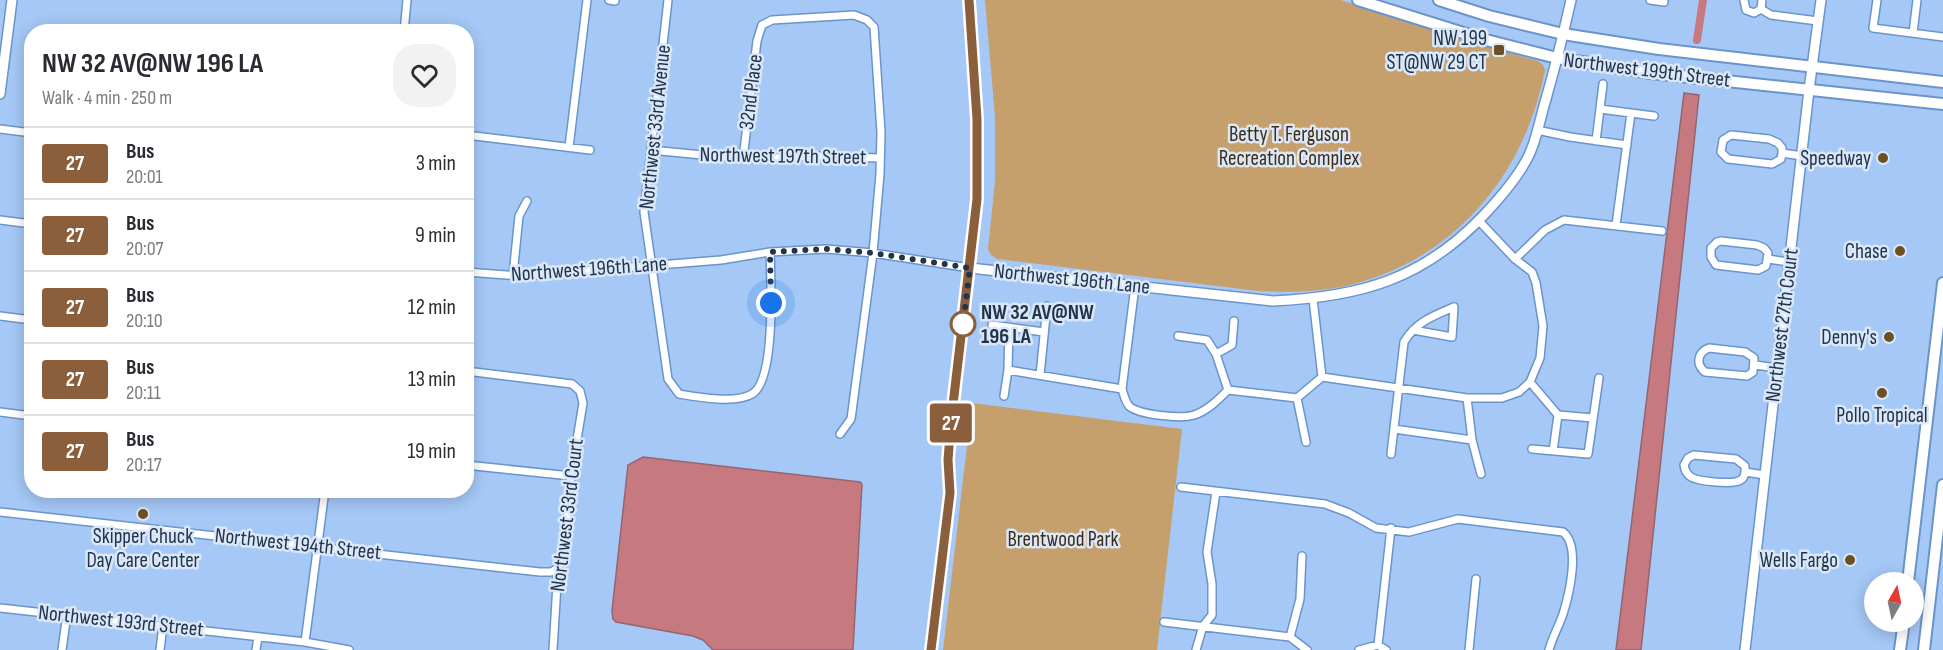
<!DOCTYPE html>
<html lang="en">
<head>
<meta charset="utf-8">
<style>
	body { margin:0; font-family:"Sofia Sans Condensed",sans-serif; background:#f2f2f3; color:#2b2b33; height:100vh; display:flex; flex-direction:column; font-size:22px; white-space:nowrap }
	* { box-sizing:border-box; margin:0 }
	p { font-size:20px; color:#7c7c81 }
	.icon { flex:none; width:33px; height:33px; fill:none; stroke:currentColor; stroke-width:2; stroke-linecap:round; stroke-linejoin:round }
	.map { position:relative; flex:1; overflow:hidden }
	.sheet { position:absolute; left:24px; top:24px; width:450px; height:474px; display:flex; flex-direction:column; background:#fff; border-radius:24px; box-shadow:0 3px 15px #0003 }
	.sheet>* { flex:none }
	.badge { padding:0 12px; border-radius:4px; font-size:21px; line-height:39px }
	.needle { width:39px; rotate:9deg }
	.controls { position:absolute; left:1864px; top:572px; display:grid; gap:12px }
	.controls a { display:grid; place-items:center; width:60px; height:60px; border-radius:50%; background:#fff; box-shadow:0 3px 15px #0003; font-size:30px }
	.you { position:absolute; width:30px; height:30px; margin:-15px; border:4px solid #fff; border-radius:50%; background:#1a73e8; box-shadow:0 0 0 9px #1a73e833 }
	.map>.badge { position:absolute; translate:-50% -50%; box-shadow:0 0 0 3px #fff }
	.round { display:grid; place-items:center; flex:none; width:63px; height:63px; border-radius:24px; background:#f2f2f3 }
	.head { display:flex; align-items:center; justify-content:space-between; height:102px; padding:0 18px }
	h1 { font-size:28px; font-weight:700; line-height:45px }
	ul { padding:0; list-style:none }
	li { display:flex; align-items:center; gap:18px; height:72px; padding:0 18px; border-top:2px solid #e1e1e2 }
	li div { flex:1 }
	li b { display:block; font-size:22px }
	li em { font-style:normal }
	li .badge { min-width:66px; font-weight:700; text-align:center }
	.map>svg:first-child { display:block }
	.green { fill:#c5a06d }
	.water { fill:#c67a80; stroke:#956570; stroke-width:1.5 }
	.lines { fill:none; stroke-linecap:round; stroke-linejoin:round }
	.canal { stroke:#c67a80; stroke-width:8 }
	.street-casing { stroke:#6a94ca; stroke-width:10 }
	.secondary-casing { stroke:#6a94ca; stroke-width:12 }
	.primary-casing { stroke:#6a94ca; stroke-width:14 }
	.street { stroke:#fff; stroke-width:7 }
	.secondary { stroke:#fff; stroke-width:9 }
	.primary { stroke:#fff; stroke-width:10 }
	.line-casing { stroke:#fff; stroke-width:14 }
	.line { stroke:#8b5e3c; stroke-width:9 }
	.walk { stroke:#22344a; stroke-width:6; stroke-dasharray:0 10.8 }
	.poi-dot { fill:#6d4f23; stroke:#dae7f9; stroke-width:2 }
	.stop-dot { fill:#fff; stroke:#8b5e3c; stroke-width:3 }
	.labels { text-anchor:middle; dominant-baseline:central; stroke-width:5; stroke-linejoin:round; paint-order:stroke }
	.poi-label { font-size:21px; fill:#22344a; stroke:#dae7f9; text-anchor:end }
	.street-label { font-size:21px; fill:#22344a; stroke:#dae7f9 }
	.park-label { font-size:21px; fill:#402d11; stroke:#dae7f9 }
	.stop-label { font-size:21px; font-weight:bold; fill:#22344a; stroke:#dae7f9; text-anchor:start }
</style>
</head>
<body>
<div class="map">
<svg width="1943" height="650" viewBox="0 0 1943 650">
	<rect width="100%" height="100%" fill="#a5c8f6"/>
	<path class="green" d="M985,0h356l150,48 47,13 5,4 2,5c-19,98 -81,179 -178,210 -35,12 -73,13 -109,11l-261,-32 -6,-4 -3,-6 7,-68v-64z
		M972,403l210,26 -25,221h-214z"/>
	<path class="water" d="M1684,93l15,2 -58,555h-25z
		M643,457l217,25 2,2 -9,166h-140l-10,-10 -10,-4 -77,-14 -3,-3 -1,-8 16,-146z"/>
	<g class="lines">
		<path class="canal" d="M1697,40l6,-40"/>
		<g class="street-casing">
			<path id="street" d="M609,0l6,1
				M668,0l-24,212 24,167 11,15c18,3 56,10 73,0 24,-14 19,-115 18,-142
				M1650,0l14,2v-2
				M1744,0l2,10 8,3 7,-4 1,-9
				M1877,0l-4,28 70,9
				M1761,9l10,6 47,6
				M404,32l3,-32
				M1913,33l4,-33
				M1600,109l54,7
				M0,129l32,4
				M1537,130l33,7 57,8
				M466,135l124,15
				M1596,141l7,-57
				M569,147l18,-147
				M651,150l92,9 73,-3 64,2
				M1782,153l-1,6 -9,5 -44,-5 -7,-7 2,-12 8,-5 38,4 9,4 4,5v5l20,3
				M743,159l14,-118 5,-16 10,-5 82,-5 13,5 7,7 7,105 -1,42 -7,79 -22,166 -11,15
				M0,220l32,4
				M1616,225l15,-112
				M1721,241l36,4 7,3 4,5 -2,13 -8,4 -42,-5 -5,-8v-9l6,-6z
				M1515,259l30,-29 19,-10 98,11
				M1768,259l21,3
				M466,272l55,4 200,-16 49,-8 56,-3 47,4 97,15
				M513,275l6,-59 8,-15
				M1135,286l-13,103c2,6 3,12 7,17 10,9 52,13 65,9 13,-4 24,-15 34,-25l69,8 25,-21 145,21h35l17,-6 11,-10 10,-24 3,-32 -7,-43 -4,-11 -17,-13 -36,-38
				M1313,299l9,78
				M0,316l32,4
				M992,325l52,7
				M1009,327l-1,43 114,19
				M1178,336l29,4 9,14 12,36
				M1709,348l36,4 9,6 -1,14 -6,4 -42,-4c-10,-8 -7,-20 4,-24z
				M1216,354l16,-9 2,-24
				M1755,365l22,3
				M466,371l106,13 8,7 3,12 -12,73 -7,71 -6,21 -5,82
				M1040,375l7,-69
				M1530,382l28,33 35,3
				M1004,396l4,-26
				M1297,398l9,44
				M1467,398l5,42 9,34
				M0,412l32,4
				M1394,429l78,11
				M1532,449l56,5 11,-76
				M1553,451l5,-36
				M1391,454l13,-112c12,-20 29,-26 50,-35l-2,30 -39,-7
				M1694,455l42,4 9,7c0,4 1,10 -3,13 -7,7 -44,2 -51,-2 -5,-3 -6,-7 -7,-12l4,-7z
				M466,465l105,11
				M1745,472l20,3
				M1181,487l144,17 24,9 27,15 33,4 49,-13 105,13c18,14 6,63 0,82 -4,12 -11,24 -14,36
				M0,512l540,60h11l7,-4
				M0,608l305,34 44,8
				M1164,622l126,15 17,13
				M1290,637l10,-38 2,-43
				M305,642l20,-152
				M1378,645l13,-117
				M62,650l5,-36
				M160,650l3,-25
				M256,650l2,-13
				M1196,650l7,-24 9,-11v-31l-5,-32 9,-60
				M1359,650l19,-5 8,5
				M1469,650l7,-71"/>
		</g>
		<g class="secondary-casing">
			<path id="secondary" d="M0,94l12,-94
				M970,268l303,33c86,-4 149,-21 210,-85 16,-17 33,-36 44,-57 9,-16 12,-36 17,-53 10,-35 19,-70 27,-106
				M931,650l19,-157 -2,-33 3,-38 26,-223v-80l-8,-119
				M1745,650l64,-560 12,-90"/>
		</g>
		<g class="primary-casing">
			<path id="primary" d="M1358,0l128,40 71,18 94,15 292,31
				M1439,0l50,16 74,18 96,15 284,33
				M1908,582l35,-299
				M1900,650l4,-29
				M1924,650l19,-165"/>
		</g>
		<use href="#street" class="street"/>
		<use href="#secondary" class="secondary"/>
		<use href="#primary" class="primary"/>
	</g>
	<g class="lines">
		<g class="line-casing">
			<path id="line" d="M931,650l19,-157 -2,-33 3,-38 26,-223v-80l-8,-119"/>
		</g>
		<use href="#line" class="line"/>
		<path class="walk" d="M771,303l-1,-51 56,-3 47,4 97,15 -7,56"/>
	</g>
	<g class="poi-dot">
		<rect x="1493" y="44" width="12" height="12" rx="3"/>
		<circle cx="1883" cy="158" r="6"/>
		<circle cx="1900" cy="251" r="6"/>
		<circle cx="1889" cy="337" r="6"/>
		<circle cx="1882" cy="393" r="6"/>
		<circle cx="143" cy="514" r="6"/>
		<circle cx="1850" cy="560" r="6"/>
	</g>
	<circle class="stop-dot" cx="963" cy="324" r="12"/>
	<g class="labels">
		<g class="poi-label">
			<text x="1487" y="38">NW 199<tspan x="1487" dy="24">ST@NW 29 CT</tspan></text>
			<text x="1871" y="158">Speedway</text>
			<text x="1888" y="251">Chase</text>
			<text x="1877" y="337">Denny's</text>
			<text x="1882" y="415" text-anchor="middle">Pollo Tropical</text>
			<text x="143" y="536" text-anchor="middle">Skipper Chuck<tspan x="143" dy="24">Day Care Center</tspan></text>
			<text x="1838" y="560">Wells Fargo</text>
		</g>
		<g class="street-label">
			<text transform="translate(1647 70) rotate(7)">Northwest 199th Street</text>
			<text transform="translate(751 92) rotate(-83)">32nd Place</text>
			<text transform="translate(655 127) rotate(-84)">Northwest 33rd Avenue</text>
			<text transform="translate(783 156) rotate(1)">Northwest 197th Street</text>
			<text transform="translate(589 269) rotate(-4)">Northwest 196th Lane</text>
			<text transform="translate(1072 279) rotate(6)">Northwest 196th Lane</text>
			<text transform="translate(1782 325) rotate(-83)">Northwest 27th Court</text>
			<text transform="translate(567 515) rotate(-83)">Northwest 33rd Court</text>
			<text transform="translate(298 544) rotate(6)">Northwest 194th Street</text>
			<text transform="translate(121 621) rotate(6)">Northwest 193rd Street</text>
		</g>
		<g class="park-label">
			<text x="1289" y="134">Betty T. Ferguson<tspan x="1289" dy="24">Recreation Complex</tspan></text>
			<text x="1063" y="539">Brentwood Park</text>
		</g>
		<g class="stop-label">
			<text x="981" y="312">NW 32 AV@NW<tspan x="981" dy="24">196 LA</tspan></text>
		</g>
	</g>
</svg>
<div class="controls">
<a><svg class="needle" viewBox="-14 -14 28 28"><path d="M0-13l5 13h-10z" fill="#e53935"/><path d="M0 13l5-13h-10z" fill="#7c7c81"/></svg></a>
</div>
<div class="you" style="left:771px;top:303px"></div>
<b class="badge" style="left:951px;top:423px;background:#8b5e3c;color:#fff">27</b>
<section class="sheet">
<div class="head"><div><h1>NW 32 AV@NW 196 LA</h1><p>Walk · 4 min · 250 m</p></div><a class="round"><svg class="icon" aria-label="heart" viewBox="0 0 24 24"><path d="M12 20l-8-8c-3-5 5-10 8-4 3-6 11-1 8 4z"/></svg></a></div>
<ul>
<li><span class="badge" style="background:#8b5e3c;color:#fff">27</span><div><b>Bus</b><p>20:01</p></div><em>3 min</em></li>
<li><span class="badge" style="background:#8b5e3c;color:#fff">27</span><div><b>Bus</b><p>20:07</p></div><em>9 min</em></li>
<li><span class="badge" style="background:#8b5e3c;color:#fff">27</span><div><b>Bus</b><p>20:10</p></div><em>12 min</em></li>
<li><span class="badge" style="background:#8b5e3c;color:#fff">27</span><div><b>Bus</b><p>20:11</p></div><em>13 min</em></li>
<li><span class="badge" style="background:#8b5e3c;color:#fff">27</span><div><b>Bus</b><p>20:17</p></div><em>19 min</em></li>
</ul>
</section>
</div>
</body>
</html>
